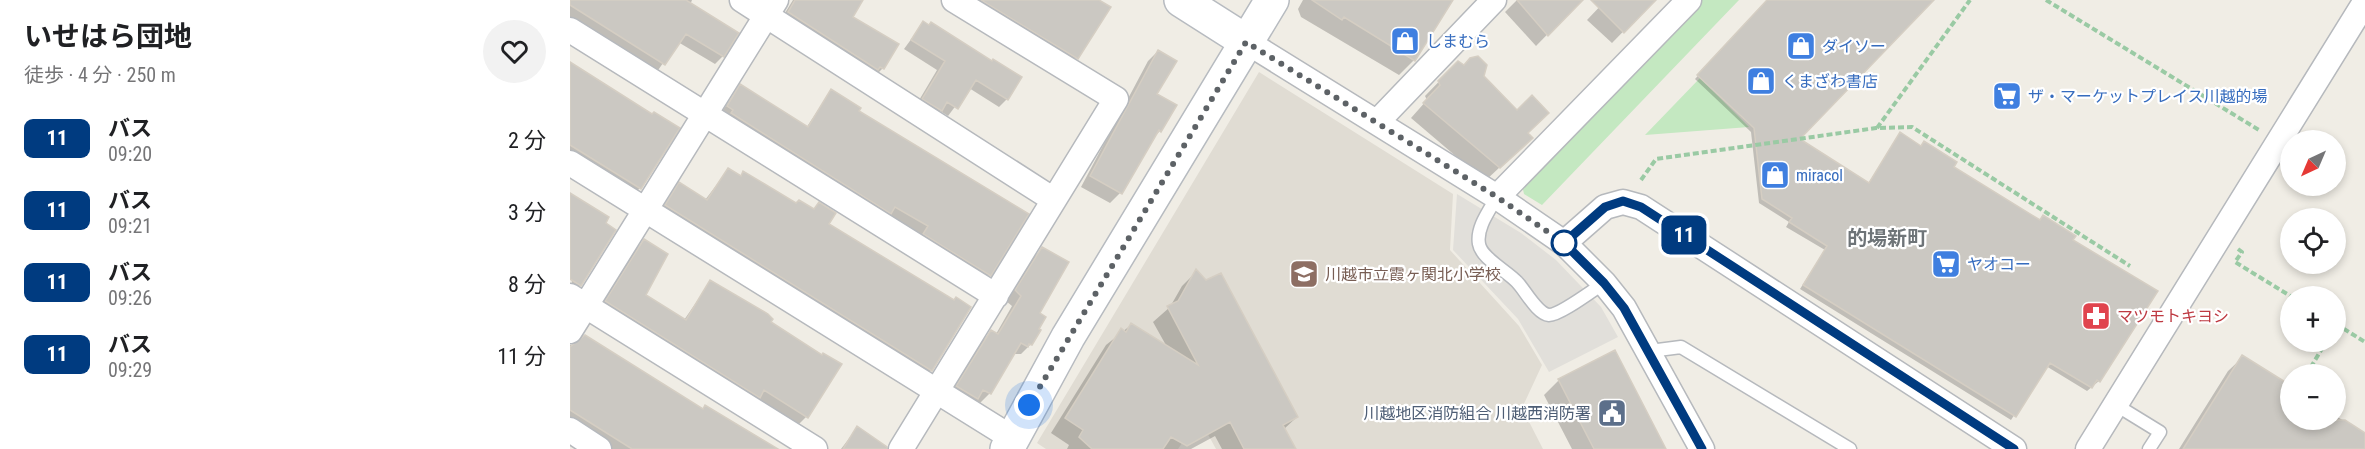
<!DOCTYPE html>
<html lang="ja">
<head>
<meta charset="utf-8">
<style>
	body { margin:0; font-family:"Roboto Condensed","Noto Sans JP",sans-serif; background:#f2f2f2; color:#202124; height:100vh; display:flex; flex-direction:column; font-size:22px; white-space:nowrap }
	* { box-sizing:border-box; margin:0 }
	p { font-size:20px; color:#757577 }
	.icon { flex:none; width:33px; height:33px; fill:none; stroke:currentColor; stroke-width:2; stroke-linecap:round; stroke-linejoin:round }
	.map { position:relative; flex:1; overflow:hidden }
	.side { display:flex; flex-direction:column; background:#fff; width:570px }
	.side>* { flex:none }
	.badge { padding:0 12px; border-radius:9px; font-size:21px; line-height:39px }
	.needle { width:39px; rotate:224deg }
	.controls { position:absolute; left:1710px; top:130px; display:grid; gap:12px }
	.controls a { display:grid; place-items:center; width:66px; height:66px; border-radius:50%; background:#fff; box-shadow:0 3px 9px #0003; font-size:30px }
	.you { position:absolute; width:30px; height:30px; margin:-15px; border:4px solid #fff; border-radius:50%; background:#1a73e8; box-shadow:0 0 0 9px #1a73e833 }
	.map>.badge { position:absolute; translate:-50% -50%; box-shadow:0 0 0 3px #fff }
	.round { display:grid; place-items:center; flex:none; width:63px; height:63px; border-radius:32px; background:#f2f2f2 }
	.headline { display:flex; align-items:center; justify-content:space-between; height:102px; padding:0 24px }
	h1 { font-size:28px; font-weight:700; line-height:45px }
	ul { padding:0; list-style:none }
	li { display:flex; align-items:center; gap:18px; height:72px; padding:0 24px }
	li div { flex:1 }
	li b { display:block; font-size:22px }
	li em { font-style:normal }
	li .badge { min-width:66px; font-weight:700; text-align:center }
	main { display:flex; flex:1; min-height:0 }
	.map>svg:first-child { display:block }
	.industrial { fill:#e1dfda }
	.education { fill:#e0dcd3 }
	.green { fill:#c4e8c1 }
	.shadow { fill:#0003 }
	.building { fill:#cbc8c2; stroke:#d5cec3; stroke-width:1.5 }
	.lines { fill:none; stroke-linecap:round; stroke-linejoin:round }
	.lane-casing { stroke:#b6b9bd; stroke-width:15 }
	.street-casing { stroke:#b6b9bd; stroke-width:27 }
	.secondary-casing { stroke:#b7bbc0; stroke-width:36 }
	.path { stroke:#9acaa4; stroke-width:4; stroke-dasharray:6 3; stroke-linecap:butt }
	.lane { stroke:#fff; stroke-width:12 }
	.street { stroke:#fff; stroke-width:24 }
	.secondary { stroke:#fff; stroke-width:33 }
	.line-casing { stroke:#fff; stroke-width:14 }
	.line { stroke:#003b80; stroke-width:9 }
	.walk { stroke:#5d6266; stroke-width:6; stroke-dasharray:0 10.8 }
	.stop-dot { fill:#fff; stroke:#003b80; stroke-width:3 }
	.labels { text-anchor:middle; dominant-baseline:central; stroke-width:4.5; stroke-linejoin:round; paint-order:stroke }
	.shop-label { font-size:16px; fill:#366cbe; stroke:#fff; text-anchor:start }
	.education-label { font-size:16px; fill:#785e54; stroke:#fff; text-anchor:start }
	.health-label { font-size:16px; fill:#be3a42; stroke:#fff; text-anchor:start }
	.service-label { font-size:16px; fill:#4e5e75; stroke:#fff; text-anchor:end }
	.quarter-label { font-size:20px; font-weight:bold; fill:#6e7478; stroke:#fff }
</style>
</head>
<body>
<main>
<section class="side">
<div class="headline"><div><h1>いせはら団地</h1><p>徒歩 · 4 分 · 250 m</p></div><a class="round"><svg class="icon" aria-label="heart" viewBox="0 0 24 24"><path d="M12 20l-8-8c-3-5 5-10 8-4 3-6 11-1 8 4z"/></svg></a></div>
<ul>
<li><span class="badge" style="background:#003b80;color:#fff">11</span><div><b>バス</b><p>09:20</p></div><em>2 分</em></li>
<li><span class="badge" style="background:#003b80;color:#fff">11</span><div><b>バス</b><p>09:21</p></div><em>3 分</em></li>
<li><span class="badge" style="background:#003b80;color:#fff">11</span><div><b>バス</b><p>09:26</p></div><em>8 分</em></li>
<li><span class="badge" style="background:#003b80;color:#fff">11</span><div><b>バス</b><p>09:29</p></div><em>11 分</em></li>
</ul>
</section>
<div class="map">
<svg width="1795" height="449" viewBox="0 0 1795 449">
	<rect width="100%" height="100%" fill="#f0ede5"/>
	<path class="industrial" d="M887,194l64,39 35,27 45,47 17,30 -69,35 -31,-53 -65,-69z"/>
	<path class="education" d="M689,72l194,122 -3,56 69,76 23,39 -20,43 21,41h-327l-17,-31 -21,31h-132l-9,-6z"/>
	<path class="green" d="M1128,0h41l-197,205 -18,-11 -2,-9z
		M1130,78l49,49 -104,8z"/>
	<path class="shadow" d="M0,0h122l-2,5 33,51 -8,8 -37,-22 -22,31 -86,-55z
		M223,0h68l-11,18 33,50 -8,8 -95,-55z
		M394,0h136l-24,58 -8,8z
		M733,0h148l-37,60 -15,15 -98,-58 -3,-8z
		M947,0h64l-45,46 -31,-34z
		M1036,0h48l-42,43 -25,-23z
		M1198,0h162l-133,140 71,44 32,-50 139,87 4,-4 28,23 28,141 -12,10 -41,-25 -35,54 -211,-131 25,-39 -39,-23 3,-5 -30,-19 -8,-71 -56,-53z
		M353,23l68,39 16,37 -8,8 -30,-19 -21,28 -8,-5 -8,7 -17,-11 22,-37 -33,-21z
		M588,51l-3,43 5,37 -8,8 -32,54 -10,10 -29,-16 67,-126z
		M0,62l61,41 9,85 -8,8 -62,-40z
		M888,62l24,14 35,36 14,26 -46,43 -74,-63 16,-18 -2,-4z
		M170,86l66,42 25,-37 26,20 132,164 -8,8 -65,-41 5,-7 -201,-121z
		M158,170l12,7 4,-4 52,32 17,5 6,-6 8,21 126,77 16,6 -38,62 -8,9 -265,-165 21,-30 26,16z
		M0,194l33,29 -23,62 -8,8z
		M74,241v54l40,25 27,-39 58,42 37,94 -8,8 -200,-115 38,-61z
		M472,249l-4,65 -7,30 -10,10h-8l-23,39 -10,10 -5,-3 -8,8 -19,-11 33,-55 10,-10 5,2 16,-28 -6,-5 26,-42z
		M626,272l101,145 -13,12 11,20h-73l-7,-13 -24,13h-124l2,-4 -18,-12 55,-88 25,-20 36,22 -14,-25 17,-15 12,-21z
		M0,345h6l183,104h-147l-42,-26z
		M1673,357l47,30v33h46v-4l29,18v15h-186l49,-78z
		M989,380l102,69h-89l-28,-54z
		M287,428l29,21h-45z"/>
	<path class="building" d="M0,0h116l53,33 -15,24 -38,-23 -21,31 -95,-60z
		M225,0h68l-10,17 46,27 -15,25 -4,-2 -2,3 -90,-58z
		M411,0h118l12,7 -33,52z
		M742,0h141l-38,61 -71,-44 -2,3z
		M947,0h66l-35,36z
		M1021,0h65l-32,33z
		M1197,0h167l-134,139 69,44 31,-51 21,14 3,-5 33,21 -3,5 86,53 3,-5 33,21 -3,4 85,51 -58,91 -3,-2 -5,8 -42,-25 -34,54 -213,-132 24,-39 -38,-24 3,-4 -30,-19 -8,-71 -57,-53z
		M353,21l6,4 2,-3 61,39 1,-2 29,18 -14,23 -32,-20 -18,29 -11,-7 -5,9 -20,-12 23,-38 -34,-21z
		M588,50l19,11 -20,33 20,11 -16,27 -2,-2 -37,64 -32,-18z
		M908,56l9,9 -3,11 33,34 15,-15 17,18 -21,20 5,5 -33,30 -77,-65 17,-18 -2,-4 20,-20 6,4 6,-7z
		M0,62l82,52 2,-2 26,16 -39,61 -71,-44z
		M170,84l68,43 23,-38 30,19 -2,3 170,103 -38,62 -68,-42 5,-8 -33,-19 -4,7 -160,-101 2,-3 -6,-4z
		M158,168l13,8 2,-5 53,32 3,-3 15,9 5,-7 17,11 -7,11 125,76 2,-3 15,10 -39,64 -267,-166 14,-23 28,18z
		M0,193l39,24 -3,6 10,7 -35,56 -11,-7z
		M74,239l24,15 -22,41 40,25 24,-40 58,34 5,5 -2,3 51,33 1,-2 19,11 -34,54 -44,-28 -4,8 -155,-97z
		M472,247l27,15 -29,51 6,4 -7,12 2,1 -9,15 -3,-1 -1,3 -7,-4 -30,51 -8,-4 -5,9 -22,-13 35,-56 7,4 23,-38 -6,-6z
		M626,269l10,11 15,-7 77,144 -15,8 13,24h-52l-14,-27 -43,24 -16,-9 -8,12h-71l-13,-12 4,-7 -18,-12 56,-90 5,4 5,-9 67,42 -31,-59 11,-5z
		M15,335l118,74 2,-4 73,44h-146l-62,-39v-63z
		M1045,350l51,99h-72l-36,-70z
		M1672,355l48,30v35h55l20,13v16h-182z
		M287,426l30,21v2h-44z"/>
	<g class="lines">
		<g class="lane-casing">
			<path id="lane" d="M927,197c-8,14 -21,31 -18,47 2,14 28,27 38,38 8,8 20,32 32,33 11,0 44,-25 55,-32
				M1080,351l31,-4 169,102
				M1546,405l44,27 -11,17"/>
		</g>
		<g class="street-casing">
			<path id="street" d="M172,0l312,200
				M0,30l426,266
				M677,42l250,155 67,46 40,40 20,25 78,141
				M807,122l117,-122
				M0,163l442,275
				M927,197l192,-197
				M994,243l41,-36 18,-5 18,5 373,242
				M0,296l245,153
				M0,331l206,-331
				M0,430l29,19
				M331,449l215,-350 -162,-99
				M1518,449l277,-447"/>
		</g>
		<g class="secondary-casing">
			<path id="secondary" d="M611,0l66,42
				M437,449l61,-112 204,-337"/>
		</g>
		<path class="path" d="M1476,0l213,130
			M1307,128l93,-128
			M1071,180l15,-21 220,-31 36,-1 218,139
			M1668,249l4,3 -7,10 57,35
			M1766,324l29,18
			M1736,375l20,-33"/>
		<use href="#lane" class="lane"/>
		<use href="#street" class="street"/>
		<use href="#secondary" class="secondary"/>
	</g>
	<g class="lines">
		<g class="line-casing">
			<path id="line" d="M1132,449l-78,-141 -20,-25 -40,-40 41,-36 18,-6 18,6 373,242"/>
		</g>
		<use href="#line" class="line"/>
		<path class="walk" d="M459,405l217,-363 251,155 67,46"/>
	</g>
	<defs>
		<g id="shop-square" transform="scale(1.5)"><rect x="-9" y="-9" width="18" height="18" rx="4" fill="#3f7fe0" stroke="#fff"/><path d="M-5-2.5h2.3a2.7 3.5 0 0 1 5.4 0H5L5.5 6h-11ZM-1.5-2.5h3a1.5 2.3 0 0 0-3 0Z" fill="#fff"/></g>
		<g id="supermarket-square" transform="scale(1.5)"><rect x="-9" y="-9" width="18" height="18" rx="4" fill="#3f7fe0" stroke="#fff"/><path d="M-6-5.5h2.5l.6 2H6L4.5 2H-2.5L-4.4-4H-6ZM-1.5 3.2a1.3 1.3 0 1 0 .1 0ZM3 3.2a1.3 1.3 0 1 0 .1 0Z" fill="#fff"/></g>
		<g id="school-square" transform="scale(1.5)"><rect x="-9" y="-9" width="18" height="18" rx="4" fill="#8d6e63" stroke="#fff"/><path d="M0-5L7-2L0 1L-7-2ZM-4 1L0 2.5L4 1V4Q0 6-4 4Z" fill="#fff"/></g>
		<g id="pharmacy-square" transform="scale(1.5)"><rect x="-9" y="-9" width="18" height="18" rx="4" fill="#e0444e" stroke="#fff"/><path d="M-2-6h4v4h4v4h-4v4h-4v-4h-4v-4h4Z" fill="#fff"/></g>
		<g id="civic-square" transform="scale(1.5)"><rect x="-9" y="-9" width="18" height="18" rx="4" fill="#5c6f8a" stroke="#fff"/><path d="M-.6-6.5H3V-4.5H.6V-3L4-1V1h2V6H-6V1h2V-1L-.6-3ZM-1.2 2.5V6h2.4V2.5Z" fill="#fff"/></g>
	</defs>
	<g fill-rule="evenodd">
		<use href="#shop-square" x="835" y="41"/>
		<use href="#shop-square" x="1231" y="46"/>
		<use href="#shop-square" x="1191" y="81"/>
		<use href="#supermarket-square" x="1437" y="96"/>
		<use href="#shop-square" x="1205" y="175"/>
		<use href="#supermarket-square" x="1376" y="264"/>
		<use href="#school-square" x="734" y="274"/>
		<use href="#pharmacy-square" x="1526" y="316"/>
		<use href="#civic-square" x="1042" y="413"/>
	</g>
	<circle class="stop-dot" cx="994" cy="243" r="12"/>
	<g class="labels">
		<g class="shop-label">
			<text x="856" y="41">しまむら</text>
			<text x="1252" y="46">ダイソー</text>
			<text x="1212" y="81">くまざわ書店</text>
			<text x="1458" y="96">ザ・マーケットプレイス川越的場</text>
			<text x="1226" y="175">miracol</text>
			<text x="1397" y="264">ヤオコー</text>
		</g>
		<g class="education-label">
			<text x="755" y="274">川越市立霞ヶ関北小学校</text>
		</g>
		<g class="health-label">
			<text x="1547" y="316">マツモトキヨシ</text>
		</g>
		<g class="service-label">
			<text x="1021" y="413">川越地区消防組合 川越西消防署</text>
		</g>
		<g class="quarter-label">
			<text x="1317" y="238">的場新町</text>
		</g>
	</g>
</svg>
<div class="controls">
<a><svg class="needle" viewBox="-14 -14 28 28"><path d="M0-13l5 13h-10z" fill="#e53935"/><path d="M0 13l5-13h-10z" fill="#757577"/></svg></a>
<a><svg class="icon" aria-label="locate" viewBox="0 0 24 24"><circle cx="12" cy="12" r="6"/><path d="M12 2v4M12 18v4M2 12h4M18 12h4"/></svg></a>
<a>+</a>
<a>−</a>
</div>
<div class="you" style="left:459px;top:405px"></div>
<b class="badge" style="left:1114px;top:235px;background:#003b80;color:#fff">11</b>
</div>
</main>
</body>
</html>
